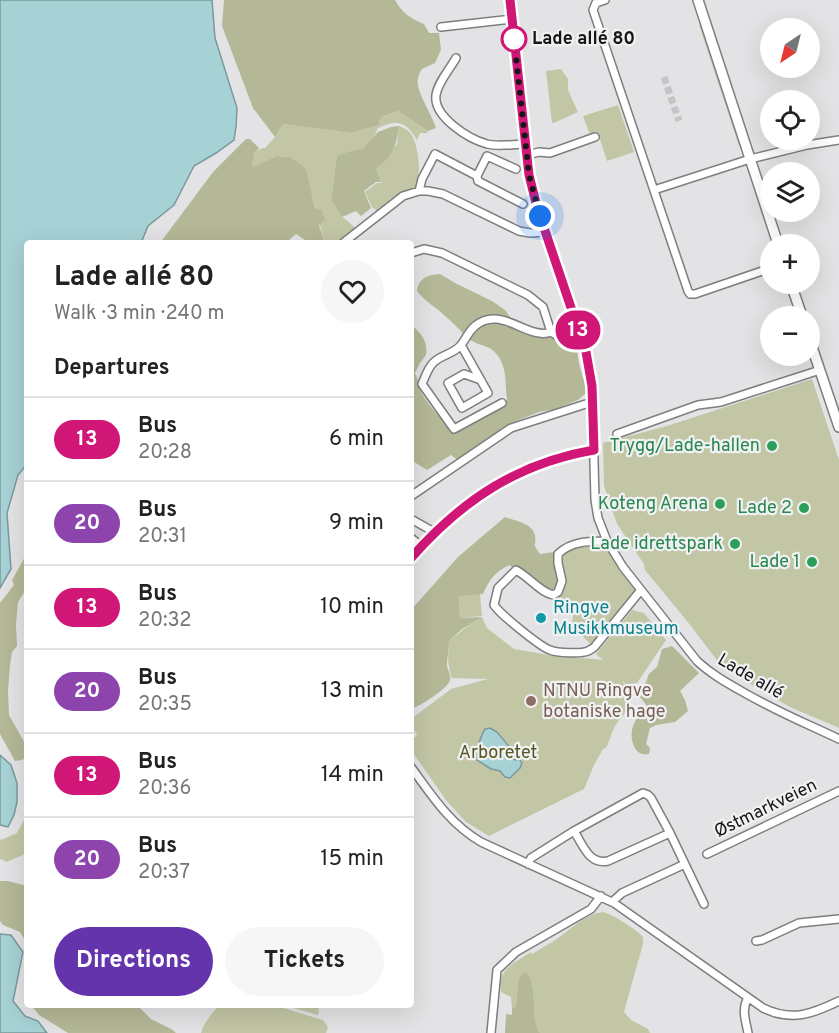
<!DOCTYPE html>
<html lang="en">
<head>
<meta charset="utf-8">
<style>
	body { margin:0; font-family:Overpass,sans-serif; background:#f6f6f6; color:#222; height:100vh; display:flex; flex-direction:column; font-size:22px; white-space:nowrap }
	* { box-sizing:border-box; margin:0 }
	p { font-size:20px; color:#767676 }
	.icon { flex:none; width:33px; height:33px; fill:none; stroke:currentColor; stroke-width:2; stroke-linecap:round; stroke-linejoin:round }
	.map { position:relative; flex:1; overflow:hidden }
	.drawer { position:absolute; left:24px; top:240px; width:390px; height:768px; display:flex; flex-direction:column; background:#fff; border-radius:6px; box-shadow:0 6px 24px #0002 }
	.drawer>* { flex:none }
	.badge { padding:0 12px; border-radius:20px; font-size:21px; line-height:39px }
	.needle { width:39px; rotate:215deg }
	.tools { position:absolute; left:760px; top:18px; display:grid; gap:12px }
	.tools a { display:grid; place-items:center; width:60px; height:60px; border-radius:50%; background:#fff; box-shadow:0 6px 24px #0002; font-size:30px }
	.you { position:absolute; width:30px; height:30px; margin:-15px; border:4px solid #fff; border-radius:50%; background:#1a73e8; box-shadow:0 0 0 9px #1a73e833 }
	.map>.badge { position:absolute; translate:-50% -50%; box-shadow:0 0 0 3px #fff }
	h2 { padding:0 30px; font-size:22px; line-height:54px }
	.round { display:grid; place-items:center; flex:none; width:63px; height:63px; border-radius:32px; background:#f6f6f6 }
	.headline { display:flex; align-items:center; justify-content:space-between; height:102px; padding:0 30px }
	h1 { font-size:28px; font-weight:700; line-height:45px }
	.primary-button { display:flex; gap:12px; margin-top:auto; padding:12px 30px }
	.primary-button a { flex:1; height:69px; border-radius:36px; background:#6334ab; color:#fff; font-size:24px; font-weight:700; line-height:69px; text-align:center }
	.primary-button a+a { background:#f6f6f6; color:#222 }
	ul { padding:0; list-style:none }
	li { display:flex; align-items:center; gap:18px; height:84px; padding:0 30px; border-top:2px solid #e0e0e0 }
	li div { flex:1 }
	li b { display:block; font-size:22px }
	li em { font-style:normal }
	li .badge { min-width:66px; font-weight:700; text-align:center }
	.map>svg:first-child { display:block }
	.green { fill:#c3c6a5 }
	.forest { fill:#b5b896 }
	.water { fill:#a6d1d5; stroke:#7b999c; stroke-width:1.5 }
	.lines { fill:none; stroke-linecap:round; stroke-linejoin:round }
	.minor-tunnel { stroke:#c4c4c6; stroke-width:7; stroke-dasharray:7 3.5; stroke-linecap:butt }
	.minor-casing { stroke:#7e7e80; stroke-width:10 }
	.major-casing { stroke:#7e7e80; stroke-width:12 }
	.minor { stroke:#fff; stroke-width:7 }
	.major { stroke:#fff; stroke-width:9 }
	.line-casing { stroke:#fff; stroke-width:14 }
	.line { stroke:#d01778; stroke-width:9 }
	.walk { stroke:#171718; stroke-width:6; stroke-dasharray:0 10.8 }
	.stop-dot { fill:#fff; stroke:#d01778; stroke-width:3 }
	.leisure-dot { fill:#2e9e5b; stroke:#f0f1f2; stroke-width:2 }
	.culture-dot { fill:#0f9aa8; stroke:#f0f1f2; stroke-width:2 }
	.education-dot { fill:#8d6e63; stroke:#f0f1f2; stroke-width:2 }
	.labels { text-anchor:middle; dominant-baseline:central; stroke-width:4.5; stroke-linejoin:round; paint-order:stroke }
	.stop-label { font-size:18px; font-weight:bold; fill:#171718; stroke:#f0f1f2; text-anchor:start }
	.leisure-label { font-size:18px; fill:#27864d; stroke:#f0f1f2; text-anchor:end }
	.culture-label { font-size:18px; fill:#0d838f; stroke:#f0f1f2; text-anchor:start }
	.street-label { font-size:18px; fill:#171718; stroke:#f0f1f2 }
	.education-label { font-size:18px; fill:#785e54; stroke:#f0f1f2; text-anchor:start }
	.park-label { font-size:18px; fill:#555620; stroke:#f0f1f2 }
</style>
</head>
<body>
<div class="map">
<svg width="839" height="1033" viewBox="0 0 839 1033">
	<rect width="100%" height="100%" fill="#e3e3e5"/>
	<path class="green" d="M702,0h2l28,85 -1,1z
		M699,25h2l40,120 -2,1z
		M561,69l7,10v11l10,22 -22,10 -4,1 -6,-52z
		M618,105l16,47 -27,9 -9,-28 -8,2 -7,-19z
		M398,111l30,20 -1,2h-7l-3,7c-5,-9 -13,-19 -24,-17 -5,0 -11,4 -15,5 -9,22 -20,22 -41,27l-6,45 11,17 7,5 6,6 -19,15h-15l3,-3 -19,-71 -14,-12 -15,-1 -21,10 -3,-1c1,-9 2,-16 13,-17l10,-11 8,-13 68,9 28,-8 2,-8z
		M399,126c5,2 9,4 12,8 8,12 11,43 4,54l-11,4 -13,8 -1,-3v3l-13,11 -5,-4 -7,-15 12,-9h6l-2,-1 -5,-14 21,-24z
		M812,379l27,81v268l-49,-21 -67,-39 -36,-47 -42,-51 -1,-6 -27,-40 -13,-38 -1,-43 64,-17z
		M604,542l10,18 23,27 -3,10 -41,50 -21,-22 1,-10 -21,-17 8,-44 5,-5z
		M480,594l2,22 -22,2 -1,-23z
		M632,610l12,3 22,27 -29,43 -10,2 -5,-4 10,13 -7,13 1,3c-2,6 -6,8 -9,13 -5,7 -7,17 -11,25l-3,1 -9,16 -10,24 -95,47 -23,-14 -20,-22 -35,-50v-9l6,-6 -6,-10v-6l40,-30 37,-10 -37,-1 -3,-18 1,-19 20,-16 13,-8 5,11 27,21 46,8h13l30,3 -7,-6z
		M27,812v41l-20,9 -7,-3v-21l1,2 16,-7 6,-11z
		M603,912c9,2 31,16 38,23 3,3 2,4 2,9l-19,68 7,8 17,9 2,4h-110c-11,-18 -1,-42 -12,-59l-10,6 -2,28 -4,1 -1,-12 -10,-5c-3,-24 12,-28 30,-40l1,2c11,-7 23,-13 33,-21 11,-9 23,-19 38,-21z
		M220,1005h53l50,15 5,7 -2,6h-125c3,-11 11,-20 19,-28z
		M284,1005h36l-2,5 1,1 -1,4h-1z"/>
	<path class="forest" d="M224,0h171c6,12 16,19 29,24l5,9h10l2,17 -6,13 -13,6c-2,3 -3,5 -4,9 -3,13 14,36 18,50l-8,3 -30,-20 -17,6 -2,8 -28,8 -68,-9 -8,13 -22,-29 -31,-82z
		M399,126c-2,18 -7,32 -23,42l5,14h-5l-12,9 7,17 -10,8 -5,-5 -14,6 -11,-17 6,-45 26,-7 15,-16 13,-5z
		M246,139h4l9,9 -5,6 -2,11 3,1 21,-10 15,1 15,12 9,39 7,2 3,10 -6,5 5,15c-10,8 -19,0 -28,-6l-6,5 -2,4h-128l53,-71z
		M440,274l17,10 35,17 13,9 11,15 27,11 12,2 18,-2 4,4c0,11 1,23 5,34 2,7 4,12 4,19l-8,7 -22,9 -17,3 -31,12 -50,36 -7,-5 -24,15 -16,-10v-136c10,10 17,16 15,31l-6,8 -5,10c3,6 3,12 6,19 7,13 18,24 28,35l50,-21 8,-6c-2,-14 0,-29 -7,-41 -9,-16 -19,-11 -31,-20 -8,-7 -15,-16 -24,-23 -9,-9 -20,-14 -28,-25 2,-13 10,-16 23,-17z
		M505,517c10,4 27,6 30,18 2,12 -4,7 5,19l21,-3 1,30 -9,14 -44,-30c-15,8 -19,14 -26,29l-24,2 1,22 22,-1 -20,12 -13,12c0,7 -2,18 -2,25 1,4 4,9 3,14 -2,9 -30,26 -39,29v-99l47,-53z
		M26,555l1,33 -9,14 -2,23 1,21 -5,6 -2,13 -2,26 1,24 18,32v10l-5,3 -7,1 -15,-27v-131l14,-18 -2,-5z
		M672,646l27,27 -19,18 5,9 3,11 -13,11 -19,3 -6,3 -4,16 4,4 -1,6c-19,4 -22,-26 -11,-36 3,-3 9,-5 13,-7l-11,-14 9,-23 8,-7 5,-18z
		M0,881h8l19,5v58l-7,-12 -17,-7 -3,-4z
		M523,973l5,1c11,17 1,41 12,59h-35l1,-19 6,1v-6l4,-2 2,-27z
		M31,1005h106l14,14 22,11 3,3h-108l-29,-18z"/>
	<path class="water" d="M0,0h212l3,38 22,70 -1,19 -2,13 -18,13 -22,13 -20,39 -26,21 -7,17h-114v221l-9,11 -11,38 4,56 -11,19z
		M490,728l7,4 15,18 -1,8 4,2 4,-1 3,4 -2,5 -10,10 -5,-1 -5,-6 -9,-2 -14,-9c-1,-8 3,-23 8,-31z
		M0,755l11,10 6,18v19l-3,13 -6,12 -8,-2z
		M0,934l11,1 12,17 -10,49 12,15 13,5 9,12h-47z"/>
	<g class="lines">
		<path class="minor-tunnel" d="M664,77l15,44"/>
		<g class="minor-casing">
			<path id="minor" d="M510,0l19,175 8,32 49,145 6,34 3,114 3,18 9,23 16,26 74,94c14,13 30,22 46,31 31,18 64,32 96,47
				M596,3l-3,7 95,281 2,3h5l76,-26
				M596,3l9,-3
				M441,27l71,-8
				M456,58c-6,11 -18,24 -20,37 -3,22 33,44 51,49 12,3 26,0 38,0
				M527,155l12,-3 11,1 45,-16
				M477,176l10,-20 29,13
				M654,190l96,-31 57,-14 32,-5
				M419,191l3,-12 13,-25 42,22 1,5 45,23
				M343,243l60,-47 16,-5h9l15,3 76,37 11,2 15,-1
				M411,253l13,-4 18,4 86,42 15,12 8,25 5,3h6l16,-4
				M461,345l27,48 -26,15 -14,-25 16,-9 17,6
				M502,403l-48,26 -32,-45c3,-7 6,-16 11,-21 7,-8 21,-9 28,-18 5,-6 7,-13 14,-19 26,-22 53,15 76,6
				M617,434l81,-29 23,-3 99,-32
				M411,496l100,-68 81,-26
				M411,519l23,13
				M411,538l10,8
				M607,541c-17,0 -36,0 -49,13v9l4,18 -4,11 -5,3c-13,-3 -24,-18 -37,-25l-18,18 -4,17c6,9 45,41 56,45 7,3 31,4 38,1 2,-1 7,-4 8,-6l45,-55
				M411,558c50,-58 107,-95 183,-108
				M411,767c21,29 39,57 70,75l133,61 149,105c29,14 49,6 76,-7
				M670,833l34,71
				M707,854l132,-63
				M528,864l3,-6 43,-27c9,14 15,34 34,30l62,-28 -19,-35 -3,-3 -5,-2 -69,38
				M612,902l10,-9 63,-29
				M756,941l6,-1 37,-17 40,-4
				M748,998c-7,11 -2,24 0,35
				M491,1033l6,-63 19,-18 75,-43 10,-13"/>
		</g>
		<g class="major-casing">
			<path id="major" d="M698,0l80,244
				M791,284l11,32
				M810,341l29,86"/>
		</g>
		<use href="#minor" class="minor"/>
		<use href="#major" class="major"/>
	</g>
	<g class="lines">
		<g class="line-casing">
			<path id="line" d="M411,558c51,-58 107,-95 183,-108l-2,-64 -6,-34 -49,-145 -8,-32 -19,-175"/>
		</g>
		<use href="#line" class="line"/>
		<path class="walk" d="M514,39l15,136 11,41"/>
	</g>
	<circle class="stop-dot" cx="514" cy="39" r="12"/>
	<g class="leisure-dot">
		<circle cx="772" cy="446" r="6"/>
		<circle cx="720" cy="504" r="6"/>
		<circle cx="804" cy="508" r="6"/>
		<circle cx="735" cy="544" r="6"/>
		<circle cx="812" cy="562" r="6"/>
	</g>
	<circle class="culture-dot" cx="541" cy="618" r="6"/>
	<circle class="education-dot" cx="531" cy="701" r="6"/>
	<g class="labels">
		<g class="stop-label">
			<text x="532" y="39">Lade allé 80</text>
		</g>
		<g class="leisure-label">
			<text x="760" y="446">Trygg/Lade-hallen</text>
			<text x="708" y="504">Koteng Arena</text>
			<text x="792" y="508">Lade 2</text>
			<text x="723" y="544">Lade idrettspark</text>
			<text x="800" y="562">Lade 1</text>
		</g>
		<g class="culture-label">
			<text x="553" y="608">Ringve<tspan x="553" dy="21">Musikkmuseum</tspan></text>
		</g>
		<g class="street-label">
			<text transform="translate(750 677) rotate(30)">Lade allé</text>
			<text transform="translate(766 809) rotate(-26)">Østmarkveien</text>
		</g>
		<g class="education-label">
			<text x="543" y="691">NTNU Ringve<tspan x="543" dy="21">botaniske hage</tspan></text>
		</g>
		<g class="park-label">
			<text x="498" y="753">Arboretet</text>
		</g>
	</g>
</svg>
<div class="tools">
<a><svg class="needle" viewBox="-14 -14 28 28"><path d="M0-13l5 13h-10z" fill="#e53935"/><path d="M0 13l5-13h-10z" fill="#767676"/></svg></a>
<a><svg class="icon" aria-label="locate" viewBox="0 0 24 24"><circle cx="12" cy="12" r="6"/><path d="M12 2v4M12 18v4M2 12h4M18 12h4"/></svg></a>
<a><svg class="icon" aria-label="layers" viewBox="0 0 24 24"><path d="M12 4l9 5-9 5-9-5zM3 14l9 5 9-5"/></svg></a>
<a>+</a>
<a>−</a>
</div>
<div class="you" style="left:540px;top:216px"></div>
<b class="badge" style="left:578px;top:330px;background:#d01778;color:#fff">13</b>
<section class="drawer">
<div class="headline"><div><h1>Lade allé 80</h1><p>Walk · 3 min · 240 m</p></div><a class="round"><svg class="icon" aria-label="heart" viewBox="0 0 24 24"><path d="M12 20l-8-8c-3-5 5-10 8-4 3-6 11-1 8 4z"/></svg></a></div>
<h2>Departures</h2>
<ul>
<li><span class="badge" style="background:#d01778;color:#fff">13</span><div><b>Bus</b><p>20:28</p></div><em>6 min</em></li>
<li><span class="badge" style="background:#8e44ad;color:#fff">20</span><div><b>Bus</b><p>20:31</p></div><em>9 min</em></li>
<li><span class="badge" style="background:#d01778;color:#fff">13</span><div><b>Bus</b><p>20:32</p></div><em>10 min</em></li>
<li><span class="badge" style="background:#8e44ad;color:#fff">20</span><div><b>Bus</b><p>20:35</p></div><em>13 min</em></li>
<li><span class="badge" style="background:#d01778;color:#fff">13</span><div><b>Bus</b><p>20:36</p></div><em>14 min</em></li>
<li><span class="badge" style="background:#8e44ad;color:#fff">20</span><div><b>Bus</b><p>20:37</p></div><em>15 min</em></li>
</ul>
<div class="primary-button"><a>Directions</a><a>Tickets</a></div>
</section>
</div>
</body>
</html>
